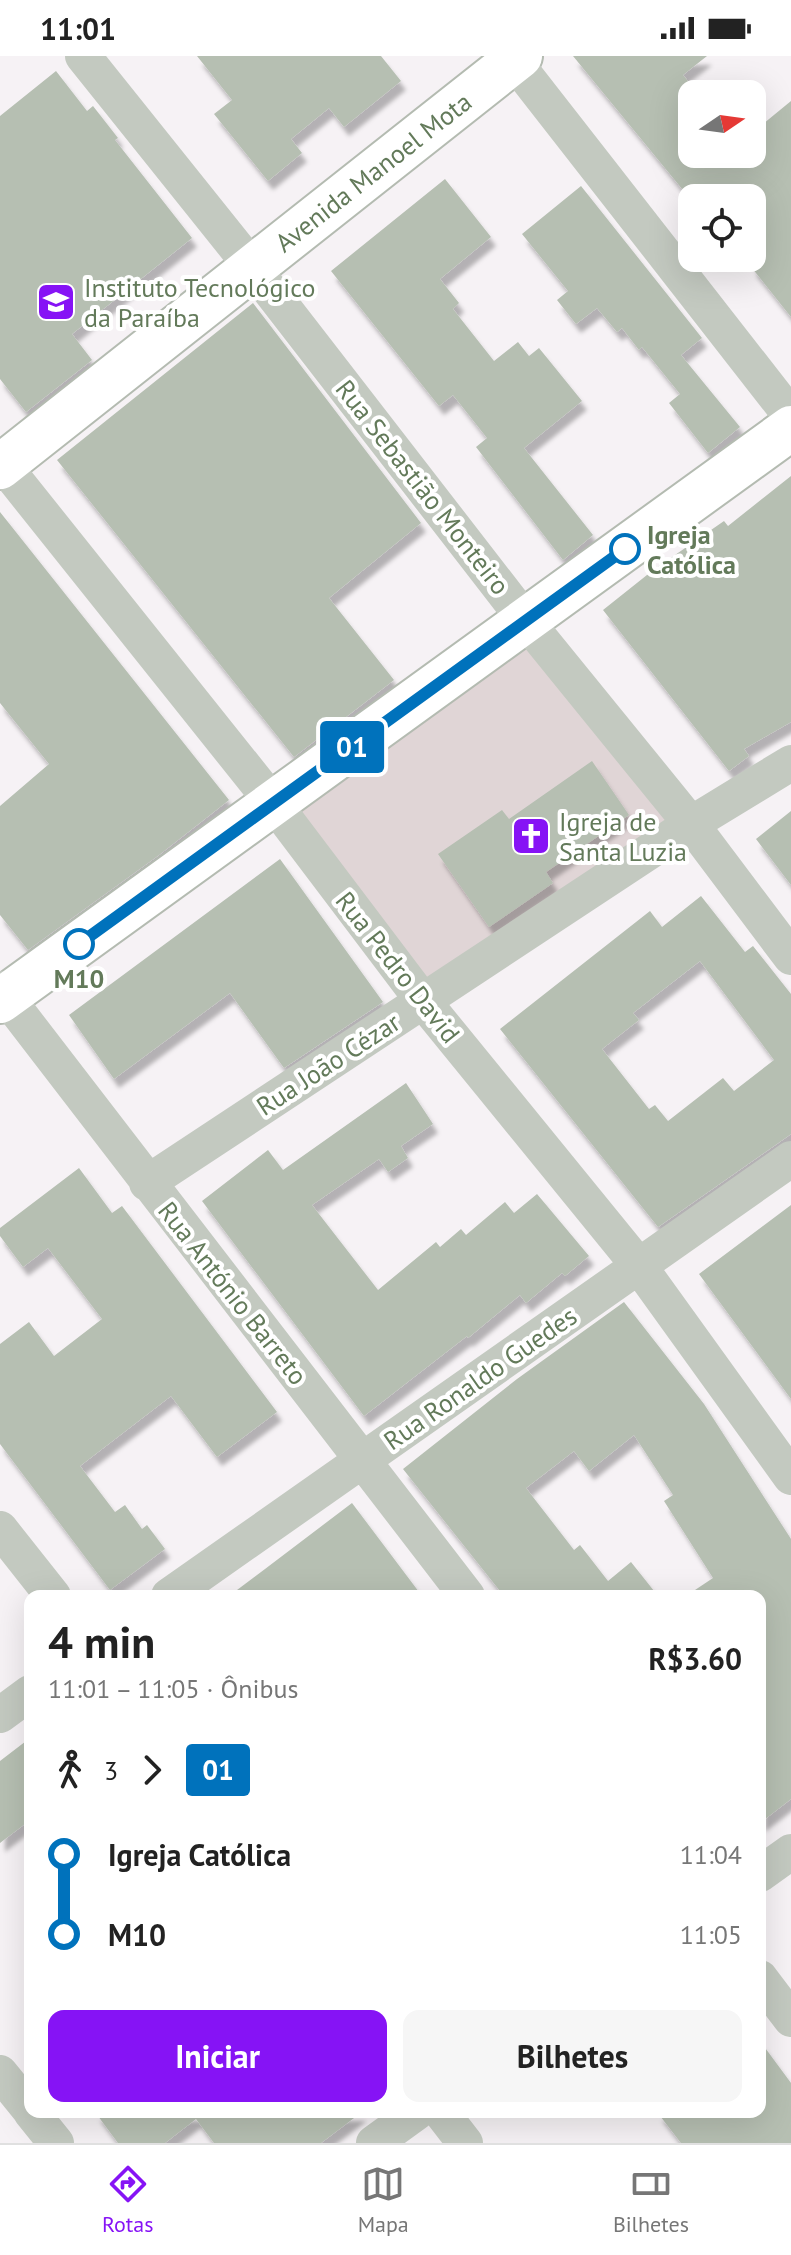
<!DOCTYPE html>
<html lang="pt">
<head>
<meta charset="utf-8">
<style>
	body { margin:0; font-family:"PT Sans",sans-serif; background:#f6f6f6; color:#222; height:100vh; display:flex; flex-direction:column; font-size:30px; white-space:nowrap }
	* { box-sizing:border-box; margin:0 }
	p { font-size:26px; color:#767676 }
	.icon { flex:none; width:44px; height:44px; fill:none; stroke:currentColor; stroke-width:2; stroke-linecap:round; stroke-linejoin:round }
	.map { position:relative; flex:1; overflow:hidden }
	.details { position:absolute; left:24px; top:1534px; width:742px; height:528px; display:flex; flex-direction:column; background:#fff; border-radius:16px; box-shadow:0 8px 32px #0002 }
	.details>* { flex:none }
	.badge { padding:0 16px; border-radius:6px; font-size:28px; line-height:52px }
	.needle { width:52px; rotate:77deg }
	.buttons { position:absolute; left:678px; top:24px; display:grid; gap:16px }
	.buttons a { display:grid; place-items:center; width:88px; height:88px; border-radius:16px; background:#fff; box-shadow:0 8px 32px #0002; font-size:40px }
	.map>.badge { position:absolute; translate:-50% -50%; box-shadow:0 0 0 4px #fff }
	.legs { display:flex; align-items:center; gap:12px; height:88px; padding:0 24px; font-size:26px }
	.legs p { margin-inline-start:auto }
	.head { display:flex; align-items:center; justify-content:space-between; height:136px; padding:0 24px }
	h1 { font-size:44px; font-weight:700; line-height:60px }
	.action { display:flex; gap:16px; margin-top:auto; padding:16px 24px }
	.action a { flex:1; height:92px; border-radius:16px; background:#8613f5; color:#fff; font-size:32px; font-weight:700; line-height:92px; text-align:center }
	.action a+a { background:#f6f6f6; color:#222 }
	ul { padding:0 24px; list-style:none }
	li { display:flex; align-items:center; gap:28px; height:80px; font-size:30px }
	li i { display:grid; place-items:center; width:12px; height:100%; margin:0 10px; background:currentColor }
	li i::after { content:''; width:20px; height:20px; margin:-10px; border:6px solid; border-radius:50%; background:#fff }
	li p { margin-inline-start:auto }
	li:first-child i { background:linear-gradient(#0000 50%,currentColor 0) }
	li:last-child i { background:linear-gradient(currentColor 50%,#0000 0) }
	.status { display:flex; justify-content:space-between; align-items:center; height:56px; padding:0 40px; background:#fff; direction:ltr }
	.status svg { height:22px; fill:currentColor }
	.tab-bar { display:flex; justify-content:space-around; align-items:center; height:112px; border-top:2px solid #e0e0e0; background:#fff; font-size:22px; color:#767676 }
	.tab-bar a { display:grid; justify-items:center; gap:4px }
	.tab-bar .on { color:#8613f5 }
	.map>svg:first-child { display:block }
	.green { fill:#e0d5d6 }
	.building { fill:#b6bfb2; fill-rule:evenodd; filter:url(#shadow) }
	.lines { fill:none; stroke-linecap:round; stroke-linejoin:round }
	.primary-casing { stroke:#b4bbb1; stroke-width:48 }
	.minor { stroke:#c3c9c0; stroke-width:36 }
	.primary { stroke:#fff; stroke-width:44 }
	.line-1-casing { stroke:#fff; stroke-width:18 }
	.line-1 { stroke:#0072bc; stroke-width:12 }
	.stop-1-dot { fill:#fff; stroke:#0072bc; stroke-width:4 }
	.labels { text-anchor:middle; dominant-baseline:central; stroke-width:8; stroke-linejoin:round; paint-order:stroke }
	.street-label { font-size:26px; fill:#637a5a; stroke:#fff }
	.poi-label { font-size:26px; fill:#637a5a; stroke:#fff; text-anchor:start }
	.stop-label { font-size:26px; font-weight:bold; fill:#637a5a; stroke:#fff; text-anchor:start }
</style>
</head>
<body>
<div class="status"><b>11:01</b><svg viewBox="0 0 49 12"><path d="M0 12V9h3v3zM5 12V6h3v6zM10 12V3h3v9zM15 12V0h3v12zM26 1h20v11H26zM47 4h2v5h-2z"/></svg></div>
<div class="map">
<svg width="791" height="2087" viewBox="0 0 791 2087">
	<defs>
		<filter id="shadow"><feDropShadow dx="5" dy="9" stdDeviation="2" flood-color="#0004"/></filter>
	</defs>
	<rect width="100%" height="100%" fill="#f6f2f5"/>
	<path class="green" d="M538,566l162,205 -263,166 -152,-184z"/>
	<path class="building" d="M197,0h184l20,25 -57,46 -15,-19 -38,31 11,14 -34,28 -54,-67 18,-14z
		M573,0h134l-24,19 9,11v68h54l6,7v-28l39,-32v216l-39,-49v-70h-60v3z
		M56,15l31,40 6,-5 25,32 -3,2 77,98 -120,96 20,26 -66,52 -26,-33v-263z
		M445,123l46,58 -51,42 19,24 -6,6 41,52 24,-19 11,14 10,-8 43,53 -58,47 69,87 -30,25 -87,-113 11,-9 -34,-43 -14,11 -108,-135z
		M581,130l121,152 -21,17 59,72 -32,26 -39,-50 11,-9 -38,-47 -3,3 -17,-22 -5,4 -20,-24 -21,16 -19,-24 11,-9 -46,-57z
		M253,247l168,220 -92,75 65,82 -100,77 -237,-297z
		M791,420v246l-47,27 5,7 -20,15 -126,-161 49,-39 72,-50 4,5z
		M0,456l229,288 -70,55 -131,95 -28,-35v-109l49,-42 -49,-61z
		M592,705l37,54 -83,57 7,11 -64,44 -51,-73 64,-44 7,9z
		M791,755v74l-35,-46z
		M280,803l103,143 -99,66 -54,-75 -116,86 -45,-64z
		M701,840l44,56 8,-6 38,48v140l-133,93 -158,-198 150,-118 12,16zM700,905l74,99 -40,31 -11,-13 -55,43 -13,-16 -6,4 -47,-60 37,-29 -6,-7z
		M406,1027l27,41 -32,22 7,12 -20,14 -9,-13 -67,46 66,85 58,-48 4,5 21,-18 5,6 39,-33 9,11 23,-19 52,62 -24,20 -3,-3 -36,30 -6,-8 -52,43 -1,-2 -103,80 -162,-215 66,-51 15,20z
		M79,1112l33,45 10,-7 155,206 -60,45 -46,-61 -91,70 35,46 10,-7 17,24 5,-4 18,24 -55,41 -110,-146v-100l29,-22 25,34 48,-37 -54,-71 -25,19 -23,-31v-8z
		M791,1149v194l-92,-125z
		M624,1246l80,102 87,135v260l-31,24v-227h-74l27,-18 -49,-77 9,-6 -39,-60 -45,36 -15,-20 -48,37 48,62 6,-5 28,36 23,-19 27,34h-154l-101,-127 114,-90z
		M352,1447l70,93h-193l36,-27z
		M30,1682v82l-30,23v-82z
		M760,1985l31,42v60h-110l-24,-31h103z
		M95,2056h267l-41,31h-107l-18,-24 -31,24h-47z"/>
	<g class="lines">
		<g class="primary-casing">
			<path id="primary" d="M0,411l520,-411
				M0,945l791,-573"/>
		</g>
		<path class="minor" d="M83,0l169,211 274,354 165,203 100,133
			M510,0l281,360
			M0,405l274,343 149,197 216,265 152,211
			M0,933l467,607
			M147,1127l544,-359 100,-61
			M0,1473l53,67
			M169,1540l622,-437
			M0,1659l30,-22
			M760,1818l31,-22
			M760,1922l31,41
			M0,2017l30,37
			M31,2056l25,31
			M441,2056l24,31
			M374,2087l43,-31"/>
		<use href="#primary" class="primary"/>
	</g>
	<g class="lines">
		<g class="line-1-casing">
			<path id="line-1" d="M79,888l546,-395"/>
		</g>
		<use href="#line-1" class="line-1"/>
	</g>
	<defs>
		<g id="university-square" transform="scale(2)"><rect x="-9" y="-9" width="18" height="18" rx="4" fill="#8613f5" stroke="#fff"/><path d="M0-5L7-2L0 1L-7-2ZM-4 1L0 2.5L4 1V4Q0 6-4 4Z" fill="#fff"/></g>
		<g id="church-square" transform="scale(2)"><rect x="-9" y="-9" width="18" height="18" rx="4" fill="#8613f5" stroke="#fff"/><path d="M-1.2-6h2.4v3.5h3.3v2.4h-3.3V6h-2.4V-.1h-3.3v-2.4h3.3Z" fill="#fff"/></g>
	</defs>
	<g fill-rule="evenodd">
		<use href="#university-square" x="56" y="246"/>
		<use href="#church-square" x="531" y="780"/>
	</g>
	<g class="stop-1-dot">
		<circle cx="625" cy="493" r="14"/>
		<circle cx="79" cy="888" r="14"/>
	</g>
	<g class="labels">
		<g class="street-label">
			<text transform="translate(373 116) rotate(-38)">Avenida Manoel Mota</text>
			<text transform="translate(423 431) rotate(52)">Rua Sebastião Monteiro</text>
			<text transform="translate(398 911) rotate(52)">Rua Pedro David</text>
			<text transform="translate(328 1008) rotate(-33)">Rua João Cézar</text>
			<text transform="translate(233 1237) rotate(52)">Rua António Barreto</text>
			<text transform="translate(480 1322) rotate(-35)">Rua Ronaldo Guedes</text>
		</g>
		<g class="poi-label">
			<text x="84" y="231">Instituto Tecnológico<tspan x="84" dy="30">da Paraíba</tspan></text>
			<text x="559" y="765">Igreja de<tspan x="559" dy="30">Santa Luzia</tspan></text>
		</g>
		<g class="stop-label">
			<text x="647" y="478">Igreja<tspan x="647" dy="30">Católica</tspan></text>
			<text x="79" y="922" text-anchor="middle">M10</text>
		</g>
	</g>
</svg>
<div class="buttons">
<a><svg class="needle" viewBox="-14 -14 28 28"><path d="M0-13l5 13h-10z" fill="#e53935"/><path d="M0 13l5-13h-10z" fill="#767676"/></svg></a>
<a><svg class="icon" aria-label="locate" viewBox="0 0 24 24"><circle cx="12" cy="12" r="6"/><path d="M12 2v4M12 18v4M2 12h4M18 12h4"/></svg></a>
</div>
<b class="badge" style="left:352px;top:691px;background:#0072bc;color:#fff">01</b>
<section class="details">
<div class="head"><div><h1>4 min</h1><p>11:01 – 11:05 · Ônibus</p></div><b>R$3.60</b></div>
<div class="legs"><svg class="icon" aria-label="walk" viewBox="0 0 24 24"><circle cx="13" cy="4" r="2"/><path d="M13 8l-2 6 4 7M11 14l-3 7M7 12l3-4h3l4 4"/></svg>3<svg class="icon" aria-label="forward" viewBox="0 0 24 24"><path d="M9 5l7 7-7 7"/></svg><b class="badge" style="background:#0072bc;color:#fff">01</b></div>
<ul>
<li><i style="color:#0072bc"></i><b>Igreja Católica</b><p>11:04</p></li>
<li><i style="color:#0072bc"></i><b>M10</b><p>11:05</p></li>
</ul>
<div class="action"><a>Iniciar</a><a>Bilhetes</a></div>
</section>
</div>
<nav class="tab-bar">
<a class="on"><svg class="icon" aria-label="directions" viewBox="0 0 24 24"><path d="M12 3l9 9-9 9-9-9zM9 14v-3h6M13 9l2 2-2 2"/></svg>Rotas</a>
<a><svg class="icon" aria-label="map" viewBox="0 0 24 24"><path d="M3 6l6-2 6 2 6-2v14l-6 2-6-2-6 2zM9 4v14M15 6v14"/></svg>Mapa</a>
<a><svg class="icon" aria-label="tickets" viewBox="0 0 24 24"><path d="M3 7h18v10H3zM15 7v10"/></svg>Bilhetes</a>
</nav>
</body>
</html>
